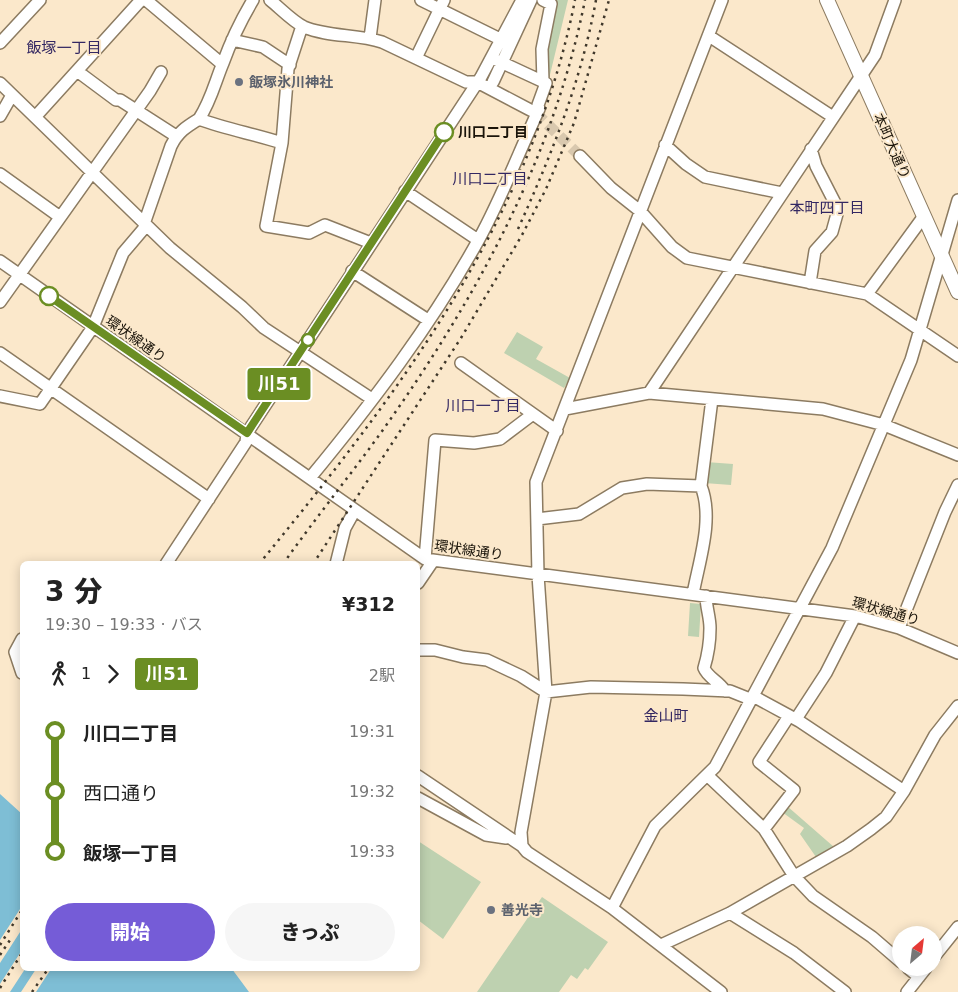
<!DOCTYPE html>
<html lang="ja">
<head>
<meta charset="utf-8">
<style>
	body { margin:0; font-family:"DejaVu Sans","Noto Sans JP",sans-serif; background:#f6f6f6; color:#222; height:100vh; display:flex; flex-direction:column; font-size:19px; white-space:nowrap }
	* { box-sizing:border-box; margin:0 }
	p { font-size:16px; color:#767676 }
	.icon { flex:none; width:28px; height:28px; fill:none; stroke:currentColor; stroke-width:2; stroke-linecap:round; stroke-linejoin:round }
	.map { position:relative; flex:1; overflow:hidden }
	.sheet { position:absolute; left:20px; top:561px; width:400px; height:410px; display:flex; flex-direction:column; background:#fff; border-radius:8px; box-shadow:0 2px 12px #0003 }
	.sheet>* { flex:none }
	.badge { padding:0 10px; border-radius:4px; font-size:18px; line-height:32px }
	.needle { width:32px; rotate:28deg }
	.buttons { position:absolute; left:892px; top:926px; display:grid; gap:10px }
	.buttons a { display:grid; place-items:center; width:50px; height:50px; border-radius:50%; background:#fff; box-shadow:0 2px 12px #0003; font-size:25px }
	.map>.badge { position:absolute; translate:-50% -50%; box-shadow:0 0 0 2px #fff }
	.legs { display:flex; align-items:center; gap:8px; height:55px; padding:0 25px; font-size:16px }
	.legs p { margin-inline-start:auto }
	.overview { display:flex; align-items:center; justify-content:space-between; height:85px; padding:0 25px }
	h1 { font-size:28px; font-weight:800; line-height:38px }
	.button { display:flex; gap:10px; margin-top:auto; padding:10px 25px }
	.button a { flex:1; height:58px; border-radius:30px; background:#755cd7; color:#fff; font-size:20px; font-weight:800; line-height:58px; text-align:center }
	.button a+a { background:#f6f6f6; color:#222 }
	ul { padding:0 25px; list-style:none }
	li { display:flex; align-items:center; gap:18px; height:60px; font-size:19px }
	li i { display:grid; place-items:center; width:8px; height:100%; margin:0 6px; background:currentColor }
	li i::after { content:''; width:12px; height:12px; margin:-6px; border:4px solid; border-radius:50%; background:#fff }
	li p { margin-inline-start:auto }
	li:first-child i { background:linear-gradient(#0000 50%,currentColor 0) }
	li:last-child i { background:linear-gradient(currentColor 50%,#0000 0) }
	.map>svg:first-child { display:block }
	.green { fill:#bed1b0 }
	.water { fill:#7ebed5 }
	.pier { fill:#fbe8cb }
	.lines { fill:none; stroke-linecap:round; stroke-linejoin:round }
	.minor-tunnel { stroke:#d9c8ae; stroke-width:11; stroke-dasharray:11 5.5; stroke-linecap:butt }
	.minor-casing { stroke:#8c7b61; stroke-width:14 }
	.major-casing { stroke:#8c7b61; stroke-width:16 }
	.minor { stroke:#fff; stroke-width:11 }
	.major { stroke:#fff; stroke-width:14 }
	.rail { stroke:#40382b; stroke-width:2.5; stroke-dasharray:2.5 5; stroke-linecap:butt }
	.line-1-casing { stroke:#fff; stroke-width:11 }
	.line-1 { stroke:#6b8e23; stroke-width:8 }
	.worship-dot { fill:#6b7280; stroke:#fbe8cb; stroke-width:2 }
	.stop-1-dot { fill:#fff; stroke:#6b8e23; stroke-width:2.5 }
	.labels { text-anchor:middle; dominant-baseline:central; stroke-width:4; stroke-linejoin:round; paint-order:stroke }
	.worship-label { font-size:14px; font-weight:bold; fill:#5b616d; stroke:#fbe8cb; text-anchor:start }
	.stop-label { font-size:14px; font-weight:bold; fill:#1a140a; stroke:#fbe8cb; text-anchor:start }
	.street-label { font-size:14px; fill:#1a140a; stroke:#fbe8cb }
	.neighbourhood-label { font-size:15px; fill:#332762; stroke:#fbe8cb }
</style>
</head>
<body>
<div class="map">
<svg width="958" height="992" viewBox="0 0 958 992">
	<rect width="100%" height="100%" fill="#fbe8cb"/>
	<path class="green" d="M551,0h17l-20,83 -2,-33z
		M517,332l26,15 -7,12 34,19 -6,10 -60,-35z
		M706,462l27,2 -2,21 -27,-2z
		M690,603l11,1 -2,33 -11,-1z
		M787,806l47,41 -18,10 -16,-23 4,-6 -22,-16z
		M418,841l63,41 -38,57 -25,-19z
		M542,897l66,45 -20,28 -3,-2 -8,11 -6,-4 -12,17h-82z"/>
	<path class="water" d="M0,794l22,20v155h210l17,23h-249z"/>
	<path class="pier" d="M22,906v23l-22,34v-23z
		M22,950v19h3l-15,23h-10v-8z
		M36,969h15l-15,23h-15z"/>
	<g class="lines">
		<path class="minor-tunnel" d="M536,113l44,43"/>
		<g class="minor-casing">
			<path id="minor" d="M146,0l76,64
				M270,0c10,8 22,21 34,27 24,10 53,7 78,15l84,40h11l59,31
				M421,0l81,40
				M543,0l8,4 -9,45 1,33
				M302,26l-14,43 -6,74 -16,83 43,7 16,-8 46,18
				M709,36l124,81
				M370,38l5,-38
				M232,40l31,7 27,18
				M0,43l40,-43
				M416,58l28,-58
				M77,71l39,29h4l56,36
				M493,82l38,-82
				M0,83l170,165 72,59 22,21 108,71
				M0,116l12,-21
				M36,116l105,-116
				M199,119c12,-18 16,-37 24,-56 8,-22 18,-43 30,-63
				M665,145l21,19 19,13 77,16
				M580,156l31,32 29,23 32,36 15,11 180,36 91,62
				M0,174l60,43
				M405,191l73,49
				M144,224l27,-78c7,-14 15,-19 28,-27 27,10 55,15 83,24
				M0,261l425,298 430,57 44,12 59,25
				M352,271l76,49
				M810,283l5,-32 17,-19 5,-18 -1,-9 -20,-39 -5,-17
				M867,294l57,-78
				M0,302l150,-211 11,-19
				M0,353l209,146
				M461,363l96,68
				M649,393l226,-338 20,-55
				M0,396l40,8 53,-77 30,-74 23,-27
				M565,409l84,-16 174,16 61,16 74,30
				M310,478c62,-75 122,-154 169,-239 23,-42 40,-87 60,-130l-1,-4 8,-22 -54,-25
				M537,519l42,-5 43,-26 25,-4 54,2
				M425,559l10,-119 39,3 26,-4 33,-25
				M166,564l80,-122 1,-9 234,-356 41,-77
				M336,564l9,-36 10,-18
				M418,583l15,-22
				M693,594c6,-33 21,-75 8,-108l11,-87
				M706,596c0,11 4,21 4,32 0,13 -2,27 -6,40 4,10 15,13 21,23
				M899,628l46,-116 13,-27
				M22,639l-7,13 7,21
				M418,650h17l28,7 24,3 34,16 25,16 45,-5 92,2 47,2 20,8
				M753,696l46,25 105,70
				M796,719l30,-46 29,-57
				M707,775l57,54 30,47 19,20 59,41 29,25
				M418,776l104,70
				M418,798l68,37 20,3
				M764,829l30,-39 -35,-28 30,-46
				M612,908l43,-82 60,-59 117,-219 79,-188 47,-160
				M730,913l64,40 51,39
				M661,945l69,-32 117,-67 24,-17 15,-12 18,-26 31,-56 23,-29
				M934,957l24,-30
				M908,968l11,9
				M721,992l-109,-84 -85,-56 -5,-6 -1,-14 25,-140 -8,-117 -2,-93 186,-482
				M907,992l19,-24"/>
		</g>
		<g class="major-casing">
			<path id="major" d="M827,0l131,292"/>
		</g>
		<use href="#minor" class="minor"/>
		<use href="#major" class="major"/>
		<path class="rail" d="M518,229c34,-76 63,-147 78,-229
			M259,564c138,-168 273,-346 316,-564
			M283,564c31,-44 65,-86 97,-130 94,-132 173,-274 205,-434
			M313,564l148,-226 61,-103 24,-46 28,-66 35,-123
			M0,945l22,-35
			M0,955l10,-15
			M0,988l22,-35
			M32,992l16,-23"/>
	</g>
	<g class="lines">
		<g class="line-1-casing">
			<path id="line-1" d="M49,296l198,137 197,-301"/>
		</g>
		<use href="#line-1" class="line-1"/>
	</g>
	<g class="worship-dot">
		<circle cx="239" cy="82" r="5"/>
		<circle cx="491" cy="910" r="5"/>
	</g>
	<g class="stop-1-dot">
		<circle cx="444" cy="132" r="9"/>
		<circle cx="49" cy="296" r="9"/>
		<circle cx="308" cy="340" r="6"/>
	</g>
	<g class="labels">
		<g class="worship-label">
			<text x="249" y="82">飯塚氷川神社</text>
			<text x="501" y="910">善光寺</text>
		</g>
		<g class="stop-label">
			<text x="458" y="132">川口二丁目</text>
		</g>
		<g class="street-label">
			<text transform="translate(892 146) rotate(66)">本町大通り</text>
			<text transform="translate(136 339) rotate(35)">環状線通り</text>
			<text transform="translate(469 550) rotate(8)">環状線通り</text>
			<text transform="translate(886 611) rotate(16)">環状線通り</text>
		</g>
		<g class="neighbourhood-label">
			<text x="64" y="48">飯塚一丁目</text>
			<text x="490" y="179">川口二丁目</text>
			<text x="827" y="208">本町四丁目</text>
			<text x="483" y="406">川口一丁目</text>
			<text x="666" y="716">金山町</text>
		</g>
	</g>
</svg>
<div class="buttons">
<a><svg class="needle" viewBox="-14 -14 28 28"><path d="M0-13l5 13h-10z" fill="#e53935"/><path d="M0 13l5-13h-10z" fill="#767676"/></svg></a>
</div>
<b class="badge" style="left:279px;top:384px;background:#6b8e23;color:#fff">川51</b>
<section class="sheet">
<div class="overview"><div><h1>3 分</h1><p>19:30 – 19:33 · バス</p></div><b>¥312</b></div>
<div class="legs"><svg class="icon" aria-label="walk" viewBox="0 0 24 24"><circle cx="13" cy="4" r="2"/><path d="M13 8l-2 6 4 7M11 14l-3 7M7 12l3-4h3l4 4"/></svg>1<svg class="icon" aria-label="forward" viewBox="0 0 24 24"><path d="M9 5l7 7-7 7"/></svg><b class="badge" style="background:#6b8e23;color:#fff">川51</b><p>2駅</p></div>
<ul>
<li><i style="color:#6b8e23"></i><b>川口二丁目</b><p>19:31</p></li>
<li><i style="color:#6b8e23"></i><span>西口通り</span><p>19:32</p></li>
<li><i style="color:#6b8e23"></i><b>飯塚一丁目</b><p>19:33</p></li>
</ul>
<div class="button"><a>開始</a><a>きっぷ</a></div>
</section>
</div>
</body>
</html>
